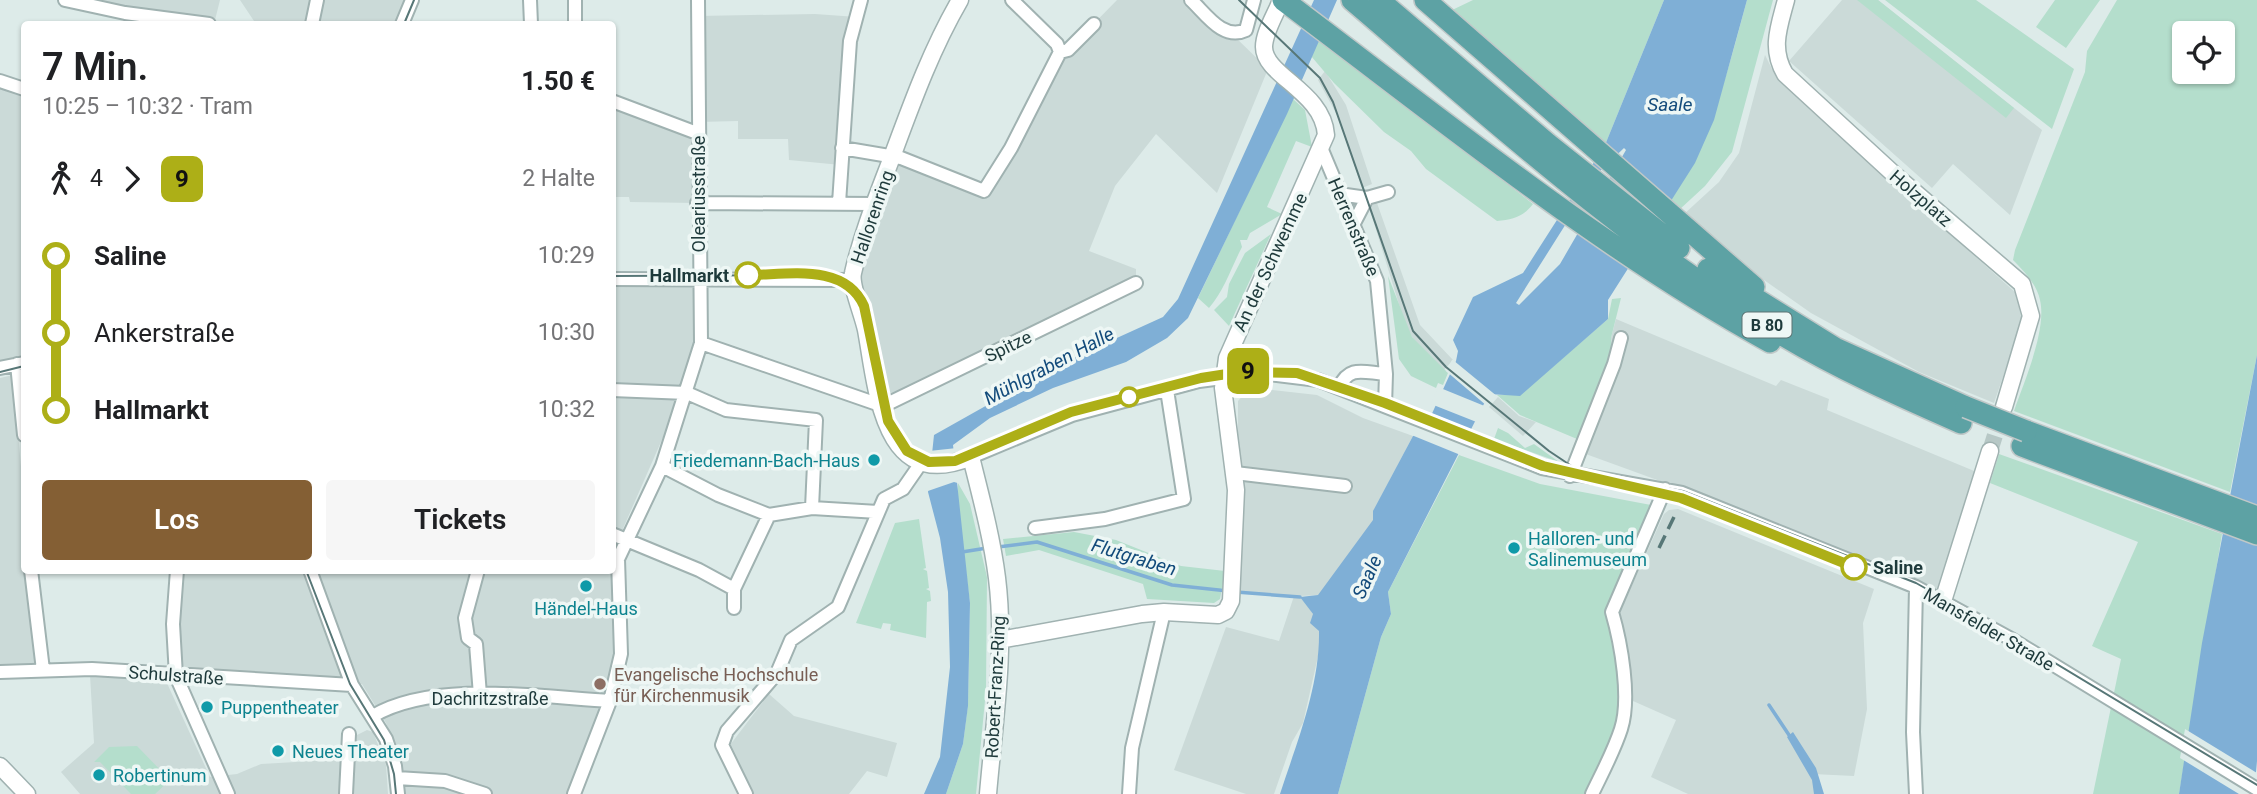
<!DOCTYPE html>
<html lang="de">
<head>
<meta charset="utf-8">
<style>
	body { margin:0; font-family:Roboto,sans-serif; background:#f6f6f6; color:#202124; height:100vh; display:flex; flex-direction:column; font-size:26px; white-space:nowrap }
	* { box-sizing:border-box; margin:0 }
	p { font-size:23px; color:#757577 }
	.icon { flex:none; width:38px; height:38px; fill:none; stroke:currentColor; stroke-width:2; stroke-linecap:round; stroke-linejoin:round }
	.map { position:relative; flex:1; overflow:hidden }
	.drawer { position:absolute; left:21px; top:21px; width:595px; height:553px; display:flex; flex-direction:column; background:#fff; border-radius:7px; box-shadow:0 2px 5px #0004 }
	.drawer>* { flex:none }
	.badge { padding:0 14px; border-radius:10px; font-size:24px; line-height:46px }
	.controls { position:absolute; left:2172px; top:21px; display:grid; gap:14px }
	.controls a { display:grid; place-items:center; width:63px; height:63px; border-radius:7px; background:#fff; box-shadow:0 2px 5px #0004; font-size:35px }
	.map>.badge { position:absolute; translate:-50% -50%; box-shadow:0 0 0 4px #fff }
	.legs { display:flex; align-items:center; gap:10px; height:77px; padding:0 21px; font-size:23px }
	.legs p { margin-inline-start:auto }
	.head { display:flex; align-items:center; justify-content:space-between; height:119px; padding:0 21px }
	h1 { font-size:38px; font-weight:600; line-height:52px }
	.cta { display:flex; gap:14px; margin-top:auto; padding:14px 21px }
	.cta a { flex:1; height:80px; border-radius:7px; background:#845f34; color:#fff; font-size:28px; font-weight:600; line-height:80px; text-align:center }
	.cta a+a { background:#f6f6f6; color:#202124 }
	ul { padding:0 21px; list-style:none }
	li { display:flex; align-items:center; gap:24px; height:77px; font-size:26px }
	li i { display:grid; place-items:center; width:10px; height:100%; margin:0 9px; background:currentColor }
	li i::after { content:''; width:18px; height:18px; margin:-9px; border:5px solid; border-radius:50%; background:#fff }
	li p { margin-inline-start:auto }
	li:first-child i { background:linear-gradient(#0000 50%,currentColor 0) }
	li:last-child i { background:linear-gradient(currentColor 50%,#0000 0) }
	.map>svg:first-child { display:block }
	.built { fill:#cbdad8 }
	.green { fill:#b4decc; fill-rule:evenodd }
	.water { fill:#7fafd6; fill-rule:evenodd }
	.pier { fill:#ddebe9 }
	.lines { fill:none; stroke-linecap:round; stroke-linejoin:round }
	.stream { stroke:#7fafd6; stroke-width:3.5 }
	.tertiary-tunnel { stroke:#b7c8c6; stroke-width:16; stroke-dasharray:16 8; stroke-linecap:butt }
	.minor-casing { stroke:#a0b2b1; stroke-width:16 }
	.tertiary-casing { stroke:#a0b2b1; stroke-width:19 }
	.primary-casing { stroke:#c0c8c8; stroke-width:24 }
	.minor { stroke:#fff; stroke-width:12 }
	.tertiary { stroke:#fff; stroke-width:16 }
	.primary { stroke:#5da2a4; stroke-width:21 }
	.tram { stroke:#577777; stroke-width:2 }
	.rail { stroke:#577777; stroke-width:3.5; stroke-dasharray:14 7; stroke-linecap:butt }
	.primary-bridge-casing { stroke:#c0c8c8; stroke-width:24; stroke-linecap:butt }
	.primary-bridge { stroke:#5da2a4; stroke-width:21 }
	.line-1-casing { stroke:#fff; stroke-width:16 }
	.line-1 { stroke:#adaf17; stroke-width:10 }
	.stop-1-dot { fill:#fff; stroke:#adaf17; stroke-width:3.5 }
	.culture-dot { fill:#0f9aa8; stroke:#eef7f5; stroke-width:2.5 }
	.education-dot { fill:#8d6e63; stroke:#eef7f5; stroke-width:2.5 }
	.labels { text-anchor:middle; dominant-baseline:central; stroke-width:7; stroke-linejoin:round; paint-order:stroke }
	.shield { fill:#eef7f5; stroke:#5c7373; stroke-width:2 }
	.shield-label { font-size:16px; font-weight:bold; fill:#1e3a3b }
	.street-label { font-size:18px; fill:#1e3a3b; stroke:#eef7f5 }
	.stop-label { font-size:18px; font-weight:bold; fill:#1e3a3b; stroke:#eef7f5; text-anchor:end }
	.culture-label { font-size:18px; fill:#0d838f; stroke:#eef7f5; text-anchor:start }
	.education-label { font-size:18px; fill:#785e54; stroke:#eef7f5; text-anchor:start }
	.water-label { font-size:19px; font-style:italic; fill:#134b7b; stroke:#eef7f5 }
</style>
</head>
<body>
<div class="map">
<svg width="2257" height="794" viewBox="0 0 2257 794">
	<rect width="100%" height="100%" fill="#ddebe9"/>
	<path class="built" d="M65,0h155l-6,24z
		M240,0h165l-10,24h-139z
		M1117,0h80l71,69 -51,124 -61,-59 -41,52 -26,65 47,18v14l-253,123 -30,-131 39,-119 92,35 84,-141z
		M1842,0h36l164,130 -32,85 -57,-51 -21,24 -143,-127z
		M815,14l42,3 -16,148 -52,-5 -1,-21h-50v-18l-40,1v-106z
		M1765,55l12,24 9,8 230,206 6,28 -28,82 -75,-31 -108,-59 -67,-47 -61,-51 36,-33 20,-29z
		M1325,71l21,34 26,79 -10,4 -25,-73 -19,-35z
		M0,84l24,8v264l-24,5z
		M612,101l85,32v70l-67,-1 -1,-5h-16z
		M1377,203l43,122 33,35 -9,10 -27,-25 -11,-18 -37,-120z
		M613,286h85l-5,64 -11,44 -61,139 -1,121 -47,140h-168l-6,-38 -13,-33 -24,-39 -185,-9v-104l435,-1z
		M1616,319l160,67 5,-6 48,19 -2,11 152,63 -36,119 -261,-103 -110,-40 40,-97 -1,-14z
		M13,375l11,126v69l15,94 -3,4h-36v-290z
		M1262,389l55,6 46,23 50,18 -39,74v10l-55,75 -19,1 13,18 6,17v21l-16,71 -11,19 -18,52h-28l-72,-24 52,-143 53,14 15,-45 -56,-4v-191l8,-9z
		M1498,397l21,19 17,6 -13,14 -34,-29z
		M1678,509l196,80 -11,34 4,86 -13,67 -41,-2 4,20h-129l-37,-17 25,-57 -52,-23 -4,-85 44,-98 5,-4z
		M90,675l76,6 44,96 27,-3 24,-10 87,-5 -2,35h-266l-19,-22 33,-29z
		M769,694l25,22 103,27 -10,34 -20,-6 -18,23h-99l-19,-35 -1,-14z
		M367,730l6,2 13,33 2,29h-36l5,-59z"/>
	<path class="green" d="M1473,0h191l-59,145 -157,-133z
		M1747,0h26l-41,152 -27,34 -26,24 -10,-8c44,-68 57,-125 78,-202z
		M1857,0h21l136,108 -8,10z
		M1885,0h91l98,69 -22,60z
		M2055,0h45l-34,48 -30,-21z
		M2117,0h140v355l-27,137 -216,-81c10,-29 33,-81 26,-111 -3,-15 -16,-29 -27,-40l2,-10 70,-178 2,-21zM2184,33h38v39h-38z
		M1320,37l213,167c-10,13 -20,15 -36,17l-71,-52 -15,-18 -27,-19 -50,-49 -23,-27z
		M1293,99l12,11 7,37 -16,-6 -29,66 15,7 -32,19 -3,7h-7l2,7c-11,21 -18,44 -33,61l-11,-10z
		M1271,234l-42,92 -15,-16 13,-13 2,-13 16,-31z
		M1388,276l24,61 36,36 -5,12 -5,-2 -2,5 -25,-12 -12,-17z
		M1621,298l-10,40 1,14 -35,87 -57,-24 -23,-20h23l88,-76 4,-20z
		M1498,428l10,5 17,15 9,-4 25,18 -65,-23z
		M1999,454l223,80 -43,260h-86l28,-135 -29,-13 46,-104 -148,-59z
		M1459,455l81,29 111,21 -45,108 14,25 5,74 -33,82h-254l43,-157 10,-23 -3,-22z
		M958,483l12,21 17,73 -1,113 -10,104h-30l17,-50 5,-39 2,-102 -13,-103z
		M919,519l7,49 -3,1 4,2 2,17 -3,1 4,2 1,10 -4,1 -1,36 -36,-8 1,-6 -8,-1 -2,6 -25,-6 39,-100z
		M1074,532l42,8 65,26 44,5 -5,28 -6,4 -67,-4 -4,-15 -104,-34 -33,6 -3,-17z
		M137,746l33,34 -15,14h-24l-31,-32h-6l15,-15z"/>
	<path class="water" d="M1314,0h23l-50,114 -99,204 -21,20 -41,24 -73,26 -63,30 -37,27 17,158 -2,103 -5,38 -17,50h-22l16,-37 10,-90 -2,-75 -8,-54 -12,-46 6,-57 130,-73 99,-45 15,-18z
		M1664,0h83l-33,120 -19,43 -87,137v19l-88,77 -31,-2 -101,198 3,22 -10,23 -43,157h-58c17,-52 40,-108 39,-163l-9,-8 3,-9 -13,-17 18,-2 55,-75v-9l40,-75 11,-5 32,-70 2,-10 -5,-11 20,-43 50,-24 82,-128zM1624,148l2,2 -66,114 -41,41 -3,-2 82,-130z
		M2257,355v406l-3,33h-75l23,-151z
		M1793,732l23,36 8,26h-10l-2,-14 -25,-43z"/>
	<path class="pier" d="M1452,360h1l45,37h-7l-4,9 -41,-35z
		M1438,387l49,20 -8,16 -48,-19z
		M1428,412l47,19 -12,25 -54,-22 12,-6z
		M957,448l4,36 -7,-2 -29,10 4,-41z
		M2185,729l72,44v21h-18l-59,-36z"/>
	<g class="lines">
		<path class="stream" d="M998,547l39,-5 135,43 56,6
			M962,552l25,-4
			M1236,592l64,5
			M1769,705l22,33"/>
		<path class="tertiary-tunnel" d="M1990,451l13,-41"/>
		<g class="minor-casing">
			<path id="minor" d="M65,0l60,13 84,11
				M530,0l1,24
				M575,0v24
				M1012,0l45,44 3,8
				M1191,0c15,14 32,41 55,30l8,-30
				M312,24l5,-24
				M402,24l10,-24
				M0,81l24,8
				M612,101l85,32
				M842,148l59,10 83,33 27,-43 49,-96 8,-2 26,-26
				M1322,150l55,131 9,93 -1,32
				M1339,194l28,4 21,-6
				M697,203l178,1
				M839,203l11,-162 11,-41
				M1353,225l14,-27
				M612,279l240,1
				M701,343l182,63 253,-123
				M17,364l7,71
				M0,368l24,-5
				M1339,388c10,-24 26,-15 47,-14
				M612,390l75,3 39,17 90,10 -4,88
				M971,457l101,-42 127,-34 62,-8 57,7 224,88 140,25 234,94 97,53 244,149
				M662,466l56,29 51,20 43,-7 66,4
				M1235,473l110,13
				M1570,476l44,-112 7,-26
				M1035,528l70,-9 79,-20 -17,-109
				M612,534l87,36 35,19
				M31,570l12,100
				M177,570l-4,54 3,52 52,118
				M310,570l42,115 34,54 9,27 3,28
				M478,570l-13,48 3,20 8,6 4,51
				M734,608v-19l35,-74
				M0,672l92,-3 260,16
				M373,716c61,-36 168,-19 237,-15
				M397,778l48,3 40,13
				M346,794l3,-60
				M574,794l36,-93 11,-47 -3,-95 44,-93 39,-123 -3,-343
				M746,794l-24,-49 5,-14 50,-58 14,-33 47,-33 46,-108 19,-10 18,-26
				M1129,794l3,-46 32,-136
				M1592,794c10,-21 22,-43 29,-65 10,-31 0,-86 -9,-117l53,-123
				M1916,794l-3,-62 3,-145"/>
		</g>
		<g class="tertiary-casing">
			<path id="tertiary" d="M960,0c-29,50 -48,103 -68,157 -14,37 -30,76 -39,116 -3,12 10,42 13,57 11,59 16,164 105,127 10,40 21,81 26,121 9,72 -3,145 -9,216
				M1786,0c-7,27 -16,48 -1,74l112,103 125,107 9,32 -27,91
				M1943,601l47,-150
				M1000,640l142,-26 22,-2 54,3 8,-4 5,-10 5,-111 -13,-102 4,-30 99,-223c-3,-44 -62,-59 -62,-88 0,-15 12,-33 17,-47
				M0,766l27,28"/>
		</g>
		<g class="primary-casing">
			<path id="primary" d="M1283,0c159,119 313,246 487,342
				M1352,0c137,117 277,244 432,336 57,34 116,60 177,87
				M1379,0l169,144 131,104
				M1425,0l329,287
				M1708,269l127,79 131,59
				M2026,431l231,86
				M2022,446l235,88"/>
		</g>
		<use href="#minor" class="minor"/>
		<use href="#tertiary" class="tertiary"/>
		<use href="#primary" class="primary"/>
		<path class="tram" d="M1239,0l81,78 13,24 80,229 33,36 103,84 27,18
			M404,24l10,-24
			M612,276l203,-1c23,1 39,9 49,31l24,115 19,30 22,11 26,-1 116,-49 131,-34 58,-7 37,2 29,8 217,85 140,25 233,92 96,54 245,148
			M0,372l24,-6
			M306,570l44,114 34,56 10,34 2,20"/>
		<path class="rail" d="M1659,548l15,-31"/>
		<g class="primary-bridge-casing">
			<path id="primary-bridge" d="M1966,407l60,24"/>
		</g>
		<use href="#primary-bridge" class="primary-bridge"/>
	</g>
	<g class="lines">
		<g class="line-1-casing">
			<path id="line-1" d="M748,275c38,0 97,-13 116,31l24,115 19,30 22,11 26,-1 116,-49 130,-34 39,-6 57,1 88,30 158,63 138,32 173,69"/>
		</g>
		<use href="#line-1" class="line-1"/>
	</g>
	<g class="stop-1-dot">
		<circle cx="748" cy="275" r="12"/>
		<circle cx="1129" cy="397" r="9"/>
		<circle cx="1854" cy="567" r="12"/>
	</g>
	<g class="culture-dot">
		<circle cx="874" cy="460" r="7"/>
		<circle cx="1514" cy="548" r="7"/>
		<circle cx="586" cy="586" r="7"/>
		<circle cx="207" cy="707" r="7"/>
		<circle cx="278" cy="751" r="7"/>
		<circle cx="99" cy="775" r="7"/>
	</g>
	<circle class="education-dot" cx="600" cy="684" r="7"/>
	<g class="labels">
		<rect class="shield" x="1742.5" y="312.5" width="49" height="25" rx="5"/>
		<g class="shield-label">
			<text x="1767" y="325">B 80</text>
		</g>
		<g class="street-label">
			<text transform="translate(698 194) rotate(-90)">Oleariusstraße</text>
			<text transform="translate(1921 198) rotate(41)">Holzplatz</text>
			<text transform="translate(872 217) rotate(-71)">Hallorenring</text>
			<text transform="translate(1354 227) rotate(67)">Herrenstraße</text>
			<text transform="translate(1270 262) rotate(-65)">An der Schwemme</text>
			<text transform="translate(1008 346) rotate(-26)">Spitze</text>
			<text transform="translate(1989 629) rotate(30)">Mansfelder Straße</text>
			<text transform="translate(176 675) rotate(4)">Schulstraße</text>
			<text transform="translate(995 687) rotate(-87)">Robert-Franz-Ring</text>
			<text x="490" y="698">Dachritzstraße</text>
		</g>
		<g class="stop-label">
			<text x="729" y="275">Hallmarkt</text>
			<text x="1873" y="567" text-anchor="start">Saline</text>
		</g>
		<g class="culture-label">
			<text x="860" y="460" text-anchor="end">Friedemann-Bach-Haus</text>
			<text x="1528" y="538">Halloren- und<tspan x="1528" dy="21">Salinemuseum</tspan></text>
			<text x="586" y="608" text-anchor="middle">Händel-Haus</text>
			<text x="221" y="707">Puppentheater</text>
			<text x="292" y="751">Neues Theater</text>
			<text x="113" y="775">Robertinum</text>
		</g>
		<g class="education-label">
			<text x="614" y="674">Evangelische Hochschule<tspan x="614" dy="21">für Kirchenmusik</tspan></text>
		</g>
		<g class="water-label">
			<text x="1670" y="104">Saale</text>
			<text transform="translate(1049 366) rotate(-28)">Mühlgraben Halle</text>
			<text transform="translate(1134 557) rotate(17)">Flutgraben</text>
			<text transform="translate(1367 577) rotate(-66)">Saale</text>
		</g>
	</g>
</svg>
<div class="controls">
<a><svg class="icon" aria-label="locate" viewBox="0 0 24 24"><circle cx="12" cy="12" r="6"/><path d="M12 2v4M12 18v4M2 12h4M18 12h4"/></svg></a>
</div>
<b class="badge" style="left:1248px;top:371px;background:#adaf17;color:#111">9</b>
<section class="drawer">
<div class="head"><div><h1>7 Min.</h1><p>10:25 – 10:32 · Tram</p></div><b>1.50 €</b></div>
<div class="legs"><svg class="icon" aria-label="walk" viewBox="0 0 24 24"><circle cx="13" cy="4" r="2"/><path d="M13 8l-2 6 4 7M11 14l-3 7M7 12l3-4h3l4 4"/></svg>4<svg class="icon" aria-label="forward" viewBox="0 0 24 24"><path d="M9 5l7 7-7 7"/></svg><b class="badge" style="background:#adaf17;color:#111">9</b><p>2 Halte</p></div>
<ul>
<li><i style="color:#adaf17"></i><b>Saline</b><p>10:29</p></li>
<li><i style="color:#adaf17"></i><span>Ankerstraße</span><p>10:30</p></li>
<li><i style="color:#adaf17"></i><b>Hallmarkt</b><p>10:32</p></li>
</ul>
<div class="cta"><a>Los</a><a>Tickets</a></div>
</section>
</div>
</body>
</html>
